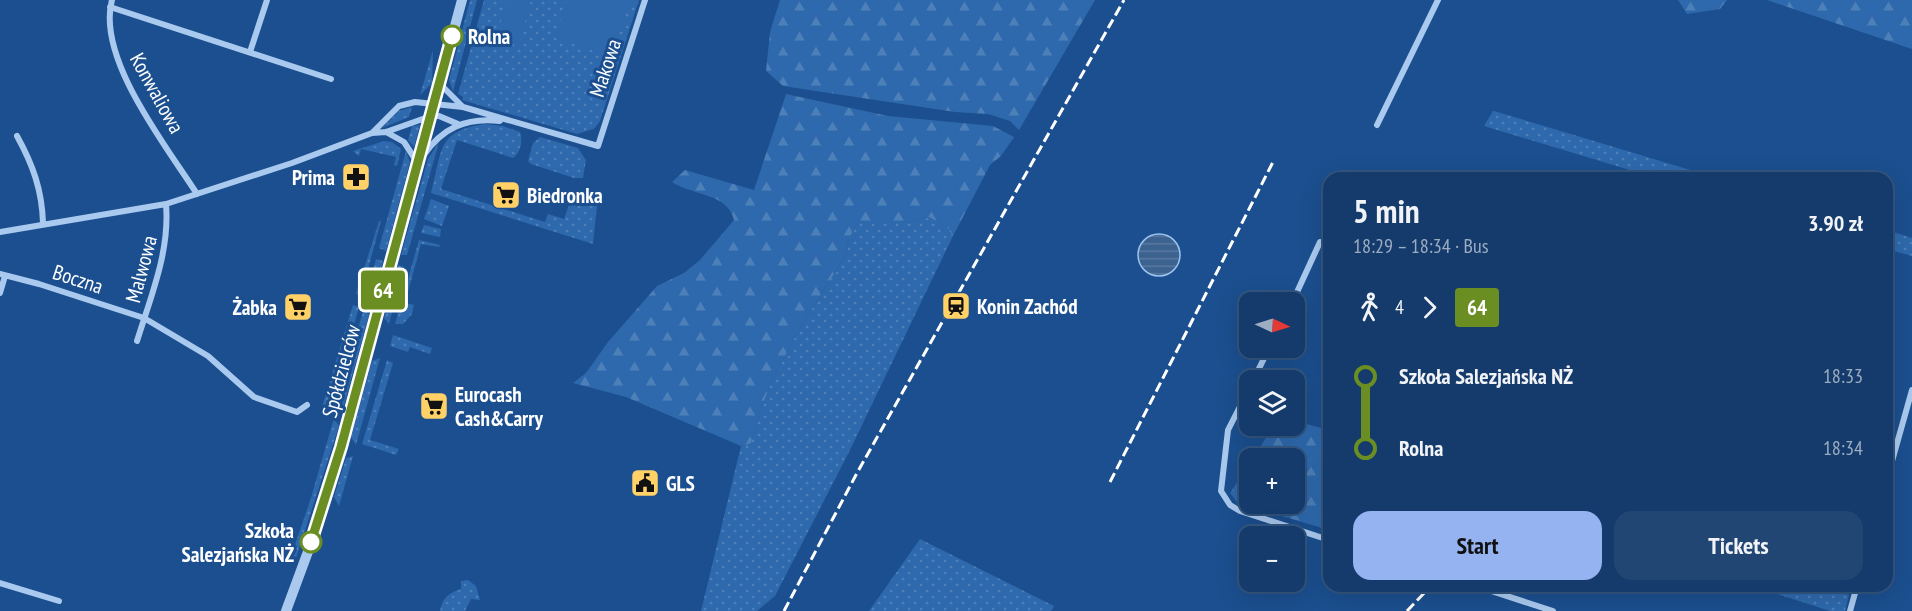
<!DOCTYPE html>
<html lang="en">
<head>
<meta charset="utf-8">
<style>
	body { margin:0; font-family:"PT Sans Narrow",sans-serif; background:#214673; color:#f1f3f6; height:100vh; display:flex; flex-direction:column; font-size:22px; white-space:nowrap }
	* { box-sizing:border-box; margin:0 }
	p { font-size:20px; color:#9dadc1 }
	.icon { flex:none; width:33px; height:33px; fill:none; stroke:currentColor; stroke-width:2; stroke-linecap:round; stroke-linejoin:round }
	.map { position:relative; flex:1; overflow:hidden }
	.sheet { position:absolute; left:1323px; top:172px; width:570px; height:420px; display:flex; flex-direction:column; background:#143b6b; border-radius:18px; box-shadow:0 6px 24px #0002,0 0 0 2px #33557e }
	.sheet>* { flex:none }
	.badge { padding:0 12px; border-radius:4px; font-size:21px; line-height:39px }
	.needle { width:39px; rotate:94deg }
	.fabs { position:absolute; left:1239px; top:292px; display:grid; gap:12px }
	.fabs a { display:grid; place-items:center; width:66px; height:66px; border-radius:12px; background:#143b6b; box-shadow:0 6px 24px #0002,0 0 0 2px #33557e; font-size:30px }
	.map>.badge { position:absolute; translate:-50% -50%; box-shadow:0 0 0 3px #fff }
	.legs { display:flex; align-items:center; gap:9px; height:66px; padding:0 30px; font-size:20px }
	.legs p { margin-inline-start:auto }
	.overview { display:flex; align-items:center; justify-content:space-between; height:102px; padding:0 30px }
	h1 { font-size:33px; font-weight:800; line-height:45px }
	.button { display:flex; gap:12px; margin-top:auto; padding:12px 30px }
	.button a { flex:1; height:69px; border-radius:18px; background:#95b2f1; color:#111; font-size:24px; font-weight:800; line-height:69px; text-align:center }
	.button a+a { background:#214673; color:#f1f3f6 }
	ul { padding:0 30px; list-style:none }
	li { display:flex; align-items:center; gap:21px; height:72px; font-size:22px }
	li i { display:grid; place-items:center; width:9px; height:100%; margin:0 8px; background:currentColor }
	li i::after { content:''; width:15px; height:15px; margin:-8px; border:4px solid; border-radius:50%; background:#143b6b }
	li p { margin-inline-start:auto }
	li:first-child i { background:linear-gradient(#0000 50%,currentColor 0) }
	li:last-child i { background:linear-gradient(currentColor 50%,#0000 0) }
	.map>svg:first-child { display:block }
	.grass { fill:url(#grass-dots) }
	.forest { fill:url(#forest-firs) }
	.garden { fill:#2e69ad }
	.water { fill:url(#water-rules); stroke:#9cc4f0; stroke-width:1.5 }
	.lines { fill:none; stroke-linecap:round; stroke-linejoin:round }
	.minor { stroke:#a9c9ee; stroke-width:6 }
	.tertiary { stroke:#a9c9ee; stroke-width:10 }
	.rail { stroke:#fff; stroke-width:3; stroke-dasharray:10 4.5; stroke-linecap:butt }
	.line-1-casing { stroke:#fff; stroke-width:14 }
	.line-1 { stroke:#6b8e23; stroke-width:9 }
	.stop-1-dot { fill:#fff; stroke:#6b8e23; stroke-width:3 }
	.labels { text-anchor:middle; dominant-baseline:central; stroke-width:6; stroke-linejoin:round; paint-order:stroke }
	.stop-label { font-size:21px; font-weight:bold; fill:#fff; stroke:#1b4f8f; text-anchor:start }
	.street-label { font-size:21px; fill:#fff; stroke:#1b4f8f }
	.poi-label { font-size:21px; font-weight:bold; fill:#fff; stroke:#1b4f8f; text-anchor:start }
</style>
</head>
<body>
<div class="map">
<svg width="1912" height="611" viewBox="0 0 1912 611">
	<defs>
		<pattern id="grass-dots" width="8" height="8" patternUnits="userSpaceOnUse" patternTransform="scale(1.5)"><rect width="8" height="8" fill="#2e69ad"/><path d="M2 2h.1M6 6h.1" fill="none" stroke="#4d80b9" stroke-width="1.8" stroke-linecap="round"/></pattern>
		<pattern id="forest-firs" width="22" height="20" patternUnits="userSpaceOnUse" patternTransform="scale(1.5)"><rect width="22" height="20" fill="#2e69ad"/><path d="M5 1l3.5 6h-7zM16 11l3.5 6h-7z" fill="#4d80b9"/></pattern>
		<pattern id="water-rules" width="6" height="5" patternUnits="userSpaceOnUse" patternTransform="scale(1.5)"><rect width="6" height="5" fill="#3c6290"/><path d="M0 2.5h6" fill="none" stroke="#597aa1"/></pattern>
	</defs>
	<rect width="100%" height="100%" fill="#1b4f8f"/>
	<path class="grass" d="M470,0h7l-24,92 -4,-12z
		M484,0h155l-39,121 -6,8 -17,5 -115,-34 1,-3 -5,-3z
		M433,50l-1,33 -12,12z
		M412,107l-3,10 -27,11 17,-17z
		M1493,111h1l223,67h-61l-172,-52z
		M485,124l18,2 17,6c3,9 1,20 -7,26l-56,-18 -16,49 104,33 3,-8 16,5 10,-28 24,5 -5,48 -162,-51c12,-43 5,-62 54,-69z
		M420,125l-6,22 -6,-7 4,-14z
		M540,137l38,11 8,12 -3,18h-9l-43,-14 -3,-3 5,-18z
		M384,141l8,1 9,7 -4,17 -3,-1 2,-8 -35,-8 -2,7 -6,-5z
		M439,142l-32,113h-6l27,-96z
		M406,151l4,11 -24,89 -7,-3z
		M431,199l18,7 -7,20 -18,-7z
		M929,217l23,13v8l-102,212 -75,146 -18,15h-56l40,-165 10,-4c16,-68 58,-128 95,-187l1,-12 10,-20h45z
		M379,221h2l-20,74 -5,-1z
		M424,225l17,4 -1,8 -19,-4z
		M1887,230l25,8v18l-25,-7z
		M419,240l21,5 -1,2 -18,-3 -16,59 9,2 -2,9 -9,10h-8z
		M376,259l7,2 -9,34 -4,3 -4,-1z
		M398,265l6,2 -15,57 -5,-6z
		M353,305l6,2 -28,100h-9z
		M364,308l5,7 -25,90 -9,4z
		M393,335l39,13 -2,6 -20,-7 -2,5 -18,-6z
		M380,358l-24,87 -5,-8 21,-76z
		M387,360l6,3 -23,77 29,9 -3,6 -34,-11z
		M334,418l5,8 -45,138 -5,-2 21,-61z
		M353,456l-14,50 -5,-9 12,-39z
		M920,539l134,67 -3,5h-182z
		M468,580l8,6 4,14 -9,-1 -6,12h-25c2,-13 10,-19 21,-22v-8z
		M1756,587h61l32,8 -4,16h-15z"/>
	<path class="forest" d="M780,0h315l-76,130 -9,-9 -22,-7 -33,-2 -172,-26 -17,-15 4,-39z
		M1678,0h49l-7,9 -33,5z
		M1767,0h145v49z
		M786,94l102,22 105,10 21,11 -13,19 -11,9 -38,73 -1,-8 -22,-13 -27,6h-45l-10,20 -1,12c-37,59 -79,119 -95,188l-10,3 -115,-49 -53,-14 13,-10 22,-31 49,-56 27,-13 16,-13 34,-40c-6,-27 -41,-24 -62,-38l13,-12 69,20z
		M1295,421l34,9v100l-91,-27 -8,-10 19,-28 1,39h44v-45h-41l20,-33h21z
		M1887,427l8,2 -8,34z"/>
	<path class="garden" d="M507,0l24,1 -12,42 -22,-7z
		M567,0h62l-17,56 -57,-18z"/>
	<path class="water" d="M1138 255a21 21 0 1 1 42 0a21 21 0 1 1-42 0Z"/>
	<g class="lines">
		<path class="minor" d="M112,0c-16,58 55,147 85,194
			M110,7l221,72
			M250,52l17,-52
			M439,83l24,24
			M1377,125l61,-125
			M386,132l18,10 13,20
			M372,133l27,-27 16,-4 48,5 135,39 47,-146
			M17,136c16,29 25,54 26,87
			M423,156c19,-28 43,-39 77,-35
			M0,232l166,-28 126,-41 80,-30 14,-1 45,-16h8l19,8
			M0,274l39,10 105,34 64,38 46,41 43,15 10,-7
			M0,293l5,-17
			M1292,303l28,-61
			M137,341c14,-45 33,-90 29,-137
			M1253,381l16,-33
			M1250,387l-22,43 -7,61 9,14 10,6 89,29
			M1887,479l25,-89
			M0,583l59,18
			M1476,586l77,25
			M1850,611l7,-25"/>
		<path class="tertiary" d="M286,611l30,-81 25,-83 121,-447"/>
		<path class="rail" d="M1110,482l163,-320
			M784,611l73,-138 267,-473
			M1407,611l24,-25"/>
	</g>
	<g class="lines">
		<g class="line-1-casing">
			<path id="line-1" d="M311,542l30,-95 111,-411"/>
		</g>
		<use href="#line-1" class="line-1"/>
	</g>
	<defs>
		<g id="pharmacy-square" transform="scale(1.5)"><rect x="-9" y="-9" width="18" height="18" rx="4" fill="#ffd166" stroke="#1b4f8f"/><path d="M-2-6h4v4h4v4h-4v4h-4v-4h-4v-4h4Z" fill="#111"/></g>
		<g id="supermarket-square" transform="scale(1.5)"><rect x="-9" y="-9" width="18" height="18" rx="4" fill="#ffd166" stroke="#1b4f8f"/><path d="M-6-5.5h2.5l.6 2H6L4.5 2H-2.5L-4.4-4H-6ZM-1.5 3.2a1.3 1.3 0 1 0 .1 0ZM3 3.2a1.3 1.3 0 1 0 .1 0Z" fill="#111"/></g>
		<g id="station-square" transform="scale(1.5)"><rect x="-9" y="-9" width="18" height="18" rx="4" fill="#ffd166" stroke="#1b4f8f"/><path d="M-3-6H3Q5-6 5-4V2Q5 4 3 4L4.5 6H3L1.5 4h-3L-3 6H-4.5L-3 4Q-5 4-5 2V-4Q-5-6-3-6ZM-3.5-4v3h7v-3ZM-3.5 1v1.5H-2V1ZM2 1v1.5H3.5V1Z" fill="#111"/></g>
		<g id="civic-square" transform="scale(1.5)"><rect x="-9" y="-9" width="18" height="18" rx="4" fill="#ffd166" stroke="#1b4f8f"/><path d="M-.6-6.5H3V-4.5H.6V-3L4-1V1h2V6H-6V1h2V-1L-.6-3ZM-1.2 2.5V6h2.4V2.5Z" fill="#111"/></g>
	</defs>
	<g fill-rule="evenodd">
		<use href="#pharmacy-square" x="356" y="177"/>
		<use href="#supermarket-square" x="506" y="195"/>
		<use href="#station-square" x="956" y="306"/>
		<use href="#supermarket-square" x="298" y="307"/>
		<use href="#supermarket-square" x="434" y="406"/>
		<use href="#civic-square" x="645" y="483"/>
	</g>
	<g class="stop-1-dot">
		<circle cx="452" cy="36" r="10"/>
		<circle cx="311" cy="542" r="10"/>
	</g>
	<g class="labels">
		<g class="stop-label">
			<text x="468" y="36">Rolna</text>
			<text x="294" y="530" text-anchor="end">Szkoła<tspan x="294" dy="24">Salezjańska NŻ</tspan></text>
		</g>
		<g class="street-label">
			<text transform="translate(605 68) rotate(-72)">Makowa</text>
			<text transform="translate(157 93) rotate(61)">Konwaliowa</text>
			<text transform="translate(141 269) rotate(-75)">Malwowa</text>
			<text transform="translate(78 279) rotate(18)">Boczna</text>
			<text transform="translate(341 371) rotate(-75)">Spółdzielców</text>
		</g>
		<g class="poi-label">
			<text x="335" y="177" text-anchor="end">Prima</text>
			<text x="527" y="195">Biedronka</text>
			<text x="977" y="306">Konin Zachód</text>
			<text x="277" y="307" text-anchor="end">Żabka</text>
			<text x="455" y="394">Eurocash<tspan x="455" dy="24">Cash&amp;Carry</tspan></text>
			<text x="666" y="483">GLS</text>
		</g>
	</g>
</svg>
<div class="fabs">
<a><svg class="needle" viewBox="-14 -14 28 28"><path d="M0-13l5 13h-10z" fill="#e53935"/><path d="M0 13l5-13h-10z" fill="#9dadc1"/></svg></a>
<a><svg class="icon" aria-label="layers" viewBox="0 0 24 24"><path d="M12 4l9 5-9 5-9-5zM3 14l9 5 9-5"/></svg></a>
<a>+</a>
<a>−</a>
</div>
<b class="badge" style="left:383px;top:290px;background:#6b8e23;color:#fff">64</b>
<section class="sheet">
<div class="overview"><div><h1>5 min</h1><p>18:29 – 18:34 · Bus</p></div><b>3.90 zł</b></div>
<div class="legs"><svg class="icon" aria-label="walk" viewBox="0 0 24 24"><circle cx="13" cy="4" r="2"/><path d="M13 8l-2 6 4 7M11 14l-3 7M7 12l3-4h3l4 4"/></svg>4<svg class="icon" aria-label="forward" viewBox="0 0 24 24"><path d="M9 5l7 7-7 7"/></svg><b class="badge" style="background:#6b8e23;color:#fff">64</b></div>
<ul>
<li><i style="color:#6b8e23"></i><b>Szkoła Salezjańska NŻ</b><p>18:33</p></li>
<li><i style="color:#6b8e23"></i><b>Rolna</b><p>18:34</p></li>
</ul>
<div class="button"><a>Start</a><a>Tickets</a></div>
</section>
</div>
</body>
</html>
